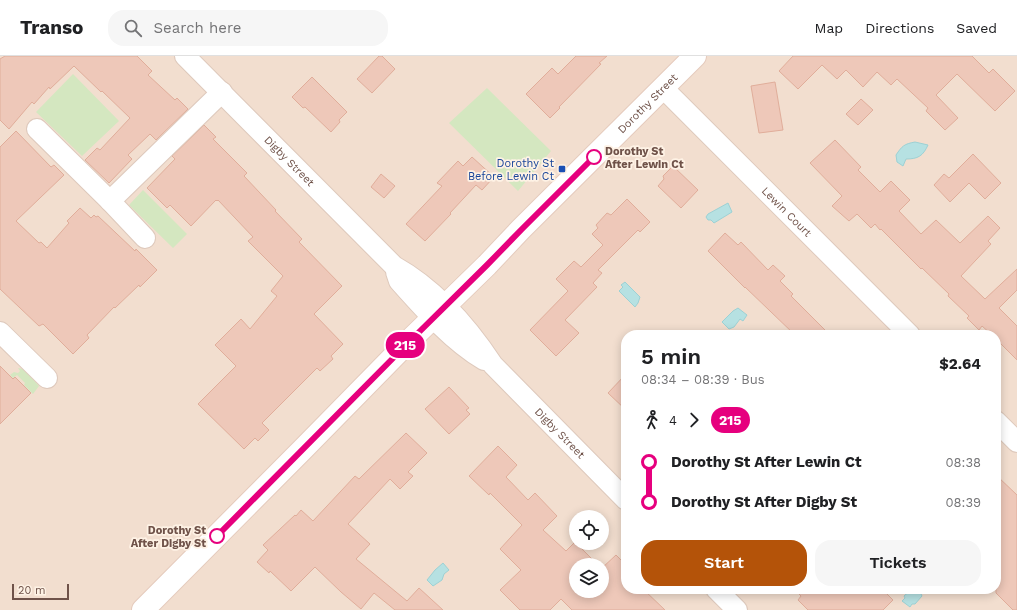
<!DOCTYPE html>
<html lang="en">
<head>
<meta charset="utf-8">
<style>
	body { margin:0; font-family:"Work Sans",sans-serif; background:#f6f6f6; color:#202124; height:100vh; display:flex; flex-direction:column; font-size:15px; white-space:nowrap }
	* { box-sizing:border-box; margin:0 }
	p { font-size:13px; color:#757577 }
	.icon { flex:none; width:22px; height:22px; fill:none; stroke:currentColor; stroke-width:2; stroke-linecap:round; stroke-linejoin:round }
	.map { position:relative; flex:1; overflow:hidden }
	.sheet { position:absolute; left:621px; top:274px; width:380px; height:264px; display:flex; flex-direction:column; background:#fff; border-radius:16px; box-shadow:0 2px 10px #0003 }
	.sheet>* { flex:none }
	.badge { padding:0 8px; border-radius:13px; font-size:14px; line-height:26px }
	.buttons { position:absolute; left:569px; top:454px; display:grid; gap:8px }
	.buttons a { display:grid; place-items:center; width:40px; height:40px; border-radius:50%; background:#fff; box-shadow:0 2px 10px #0003; font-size:20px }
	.scale { position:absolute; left:12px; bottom:10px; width:57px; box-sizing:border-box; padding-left:4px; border:2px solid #6f5249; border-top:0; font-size:11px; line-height:14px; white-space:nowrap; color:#6f5249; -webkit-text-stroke:3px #fef2e5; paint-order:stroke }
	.map>.badge { position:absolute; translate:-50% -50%; box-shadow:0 0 0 2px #fff }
	.legs { display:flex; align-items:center; gap:6px; height:44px; padding:0 20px; font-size:13px }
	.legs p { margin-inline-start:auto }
	.summary { display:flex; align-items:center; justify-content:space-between; height:68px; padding:0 20px }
	h1 { font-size:22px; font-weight:600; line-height:30px }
	.button { display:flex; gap:8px; margin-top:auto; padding:8px 20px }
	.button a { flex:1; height:46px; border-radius:16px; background:#b45309; color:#fff; font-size:16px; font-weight:600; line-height:46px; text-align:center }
	.button a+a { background:#f6f6f6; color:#202124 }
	ul { padding:0 20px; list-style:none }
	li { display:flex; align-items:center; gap:14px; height:40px; font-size:15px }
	li i { display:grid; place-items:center; width:6px; height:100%; margin:0 5px; background:currentColor }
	li i::after { content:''; width:10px; height:10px; margin:-5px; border:3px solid; border-radius:50%; background:#fff }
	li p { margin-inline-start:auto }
	li:first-child i { background:linear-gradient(#0000 50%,currentColor 0) }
	li:last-child i { background:linear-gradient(currentColor 50%,#0000 0) }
	header { display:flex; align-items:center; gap:24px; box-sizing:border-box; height:56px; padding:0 20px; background:#fff; border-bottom:1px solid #e0e0e0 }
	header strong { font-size:19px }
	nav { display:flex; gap:22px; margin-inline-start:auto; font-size:14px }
	.search { width:280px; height:36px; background:#f6f6f6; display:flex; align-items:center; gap:10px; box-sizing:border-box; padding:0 14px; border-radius:16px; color:#757577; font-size:15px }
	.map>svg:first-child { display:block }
	.residential { fill:#f2decf; fill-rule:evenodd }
	.green { fill:#d4e7c0 }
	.water { fill:#b6e1e2; stroke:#9dd1d4 }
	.building { fill:#eec8b9; stroke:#e0ad9a }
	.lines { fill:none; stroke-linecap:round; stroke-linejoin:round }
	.street-casing { stroke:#dec9bc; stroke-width:22 }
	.secondary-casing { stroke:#e5cbbd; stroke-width:24 }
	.street { stroke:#fff; stroke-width:20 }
	.secondary { stroke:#fff; stroke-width:22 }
	.line-1-casing { stroke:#fff; stroke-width:9 }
	.line-1 { stroke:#e6007e; stroke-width:6 }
	.stop-1-dot { fill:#fff; stroke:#e6007e; stroke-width:2 }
	.transit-dot { fill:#1a4fb4; stroke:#fef2e5; stroke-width:1.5 }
	.labels { text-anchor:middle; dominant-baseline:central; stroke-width:3.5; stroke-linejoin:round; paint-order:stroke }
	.street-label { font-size:11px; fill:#6f5249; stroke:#fef2e5 }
	.stop-label { font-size:11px; font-weight:bold; fill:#6f5249; stroke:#fef2e5; text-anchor:start }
	.transit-label { font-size:11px; fill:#164399; stroke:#fef2e5; text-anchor:end }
</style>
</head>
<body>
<header>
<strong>Transo</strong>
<div class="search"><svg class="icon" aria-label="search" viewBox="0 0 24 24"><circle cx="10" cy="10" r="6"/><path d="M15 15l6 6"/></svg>Search here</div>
<nav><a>Map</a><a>Directions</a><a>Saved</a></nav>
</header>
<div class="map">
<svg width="1017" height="554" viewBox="0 0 1017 554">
	<rect width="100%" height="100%" fill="#fbede0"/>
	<path class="residential" d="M0,0h1017v554h-1017zM626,279h370v254h-370zM576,461h26v26h-26zM576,509h26v26h-26z"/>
	<path class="green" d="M73,18l46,47 -37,35 -46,-44z
		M487,32l64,63 -33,40 -69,-68z
		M143,134l44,44 -14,14 -44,-43z
		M18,312l6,1 15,17 -6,8 -9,-9 1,-2 -8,-8 -4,3 -3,-3 4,-3 4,1 2,-2z"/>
	<path class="water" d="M915,86l13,3c-5,11 -10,14 -22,14l-3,7 -6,-4 -1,-7c6,-9 8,-11 19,-13z
		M728,147l4,9 -18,11 -3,-3h-3l-2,-3 2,-3z
		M625,226l15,15 -2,6 -3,4 -16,-16 4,-4 -2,-2z
		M738,252l9,7 -4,6 -3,-2 -6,8 -5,2 -7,-7 11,-11z
		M443,507l6,7 -5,4 -2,6 -9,6 -6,-6 8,-10z
		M912,533h12l1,1 -4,4 1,2 -7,8h-3l-2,3 -8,-6 3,-3 -1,-2z"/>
	<path class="building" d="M5,0h132l15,15 -4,4 27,25 2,-2 11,11 -32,31 -6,-6 -22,21 4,4 -23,24 -24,-23 12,-12 3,2 30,-32 -28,-27 -1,1 -27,-26 -24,23 -1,-2 -15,17 -2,-2 -23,27 -9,-9v-61z
		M379,0h3l13,13 -23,24 -15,-14z
		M576,0h31l-8,7 2,1 -42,43 1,1 -10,10 -24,-24 26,-26 6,6z
		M793,0h179l17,17 4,-4 22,22 -20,20 -38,-37 -21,21 22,23 -13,12 -19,-19 2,-3 -31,-29 -6,6 -14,-13 -14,15 -17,-17 -9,9 -15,-14 -24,24 -19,-18z
		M312,21l35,35 -8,8 1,2 -9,10 -26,-25 -2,1 -11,-11z
		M775,26l8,48 -24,3 -8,-47z
		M861,43l12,11 -15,15 -12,-11z
		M204,69l12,12 -3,2 34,34 -3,3 32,34 -1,1 27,28 -3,3 43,44 -28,28 29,30 -12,12 2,3 -13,12 -3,-3 -55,55 7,7 -11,11 -3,-3 -11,11 -46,-45 38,-38 -21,-21 26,-26 9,10 27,-33 -6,-5 12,-15 -35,-35 5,-4 -35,-37 -1,1 -1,-1 -25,26 -21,-21 -3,3 -20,-20 28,-29 -3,-3z
		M16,75l35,36 3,-2 10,10 -48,46 23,22 2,-1 6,6 22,-25 -2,-2 13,-13 11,10 3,-3 2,2 2,-1 37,35 1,-2 21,21 -17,17 -1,-2 -24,23 -1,-1 -27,28 2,3 -16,16 -30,-30 -4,2 -39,-37v-142z
		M835,84l26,27 -3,3 22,22 11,-11 19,19 -11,11 22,23 15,-14 24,23 28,-27 12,12 -12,13 3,3 -30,32 24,23 32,-30v21l-18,18 18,18v34l-21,-21v-4h-4l-10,-9 -3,4 -12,-12 2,-2 -21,-20 1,-2 -27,-26 -1,1 -40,-40 -1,1 -5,-6 -4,4 -14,-14 -8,7 -17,-15 10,-10 -32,-33z
		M973,98l28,29 -16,16 -16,-16 -19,19 -16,-17 10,-11 5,4z
		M472,101l22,20 -12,13 -6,-5 -26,28 1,1 -26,27 -19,-17 36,-38 -5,-3 21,-22 5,5z
		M673,110l25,24 -17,18 -23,-22 6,-7 -1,-3z
		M381,118l14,12 -11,12 -13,-11z
		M627,143l23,23 -10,10 -2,-2 -40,40 4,3 -9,10 4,4 -32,33 14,13 -23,23 -26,-26 38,-39 -12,-12 18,-18 7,6 22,-22 -11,-11 6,-6 -2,-3 11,-12 4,2z
		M725,177l13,12 3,-3 27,28 5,-5 12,11 -5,5 13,13 -2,2 39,39h-35l-50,-48v1l-37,-37z
		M0,310l13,13 2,-2 16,16 -31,31z
		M626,318v36l-18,-17z
		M449,331l20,21 -3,2 4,4 -21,20 -24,-25z
		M406,377l21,20 -19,19 5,4 -13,13 -10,-10 -42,45 22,20 -14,15 51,42 12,-13 24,22h-48l-21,-17 -13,16 -20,-17 -26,-25 -24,24 -21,-20 -1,2 -12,-11 11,-12 -5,-5 32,-30 1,1 5,-6 12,11 42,-45 4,3z
		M498,390l19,19 -11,12 22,23 7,-7 22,23 -14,14 23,21 9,-9 23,23h-22v26h26v-23l14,-13 10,10v24h17l22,21h-93l-11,-11 -11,11h-30l-20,-20 21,-20 -21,-21 22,-24 -32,-32 -1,2 -20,-19z
		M996,419l21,20v115h-4l-17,-17z
		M794,533h88l11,11 -10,10h-75l-10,-10 3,-4z"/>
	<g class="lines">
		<g class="street-casing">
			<g id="street">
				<path id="s1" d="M185,0l209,210c41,23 74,61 99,99l133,135"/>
				<path id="s2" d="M663,32l247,247"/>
				<path d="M37,73l73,72 35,37"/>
				<path d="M110,145l112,-109"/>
				<path d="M396,216l3,9c25,28 53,60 85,79"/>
				<path d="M0,276l47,46"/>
				<path d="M996,365l21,21"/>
				<path d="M716,533l21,21"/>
			</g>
		</g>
		<g class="secondary-casing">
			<g id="secondary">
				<path id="s3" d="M143,554l163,-164 103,-105 78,-76 34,-36 174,-173"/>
			</g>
		</g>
		<use href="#street" class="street"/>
		<use href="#secondary" class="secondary"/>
	</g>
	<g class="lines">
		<g class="line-1-casing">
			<path id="line-1" d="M217,480l193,-195 77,-76 35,-36 72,-72"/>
		</g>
		<use href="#line-1" class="line-1"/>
	</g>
	<g class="stop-1-dot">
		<circle cx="594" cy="101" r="7"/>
		<circle cx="217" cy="480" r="7"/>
	</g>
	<rect class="transit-dot" x="558" y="109" width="8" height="8" rx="2"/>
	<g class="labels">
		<g class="street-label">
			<text stroke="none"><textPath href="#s3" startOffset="715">Dorothy Street</textPath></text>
			<text stroke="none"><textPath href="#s1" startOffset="148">Digby Street</textPath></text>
			<text stroke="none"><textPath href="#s2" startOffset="175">Lewin Court</textPath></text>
			<text stroke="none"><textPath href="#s1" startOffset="533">Digby Street</textPath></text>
		</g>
		<g class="stop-label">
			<text x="605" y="95">Dorothy St<tspan x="605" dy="13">After Lewin Ct</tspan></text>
			<text x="206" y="474" text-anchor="end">Dorothy St<tspan x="206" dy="13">After Digby St</tspan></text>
		</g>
		<g class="transit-label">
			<text x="554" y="107">Dorothy St<tspan x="554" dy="13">Before Lewin Ct</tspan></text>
		</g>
	</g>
</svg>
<div class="buttons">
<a><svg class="icon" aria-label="locate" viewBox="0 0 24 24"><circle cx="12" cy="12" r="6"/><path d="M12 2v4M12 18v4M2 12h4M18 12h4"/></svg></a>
<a><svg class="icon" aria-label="layers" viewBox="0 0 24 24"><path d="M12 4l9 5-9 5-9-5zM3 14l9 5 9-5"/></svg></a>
</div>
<div class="scale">20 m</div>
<b class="badge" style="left:405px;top:289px;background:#e6007e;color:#fff">215</b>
<section class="sheet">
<div class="summary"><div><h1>5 min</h1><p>08:34 – 08:39 · Bus</p></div><b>$2.64</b></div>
<div class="legs"><svg class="icon" aria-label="walk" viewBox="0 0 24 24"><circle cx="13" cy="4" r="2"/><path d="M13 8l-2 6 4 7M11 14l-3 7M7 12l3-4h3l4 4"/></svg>4<svg class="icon" aria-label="forward" viewBox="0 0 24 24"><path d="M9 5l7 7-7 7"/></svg><b class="badge" style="background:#e6007e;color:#fff">215</b></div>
<ul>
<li><i style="color:#e6007e"></i><b>Dorothy St After Lewin Ct</b><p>08:38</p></li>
<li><i style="color:#e6007e"></i><b>Dorothy St After Digby St</b><p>08:39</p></li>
</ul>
<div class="button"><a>Start</a><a>Tickets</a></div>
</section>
</div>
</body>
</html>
